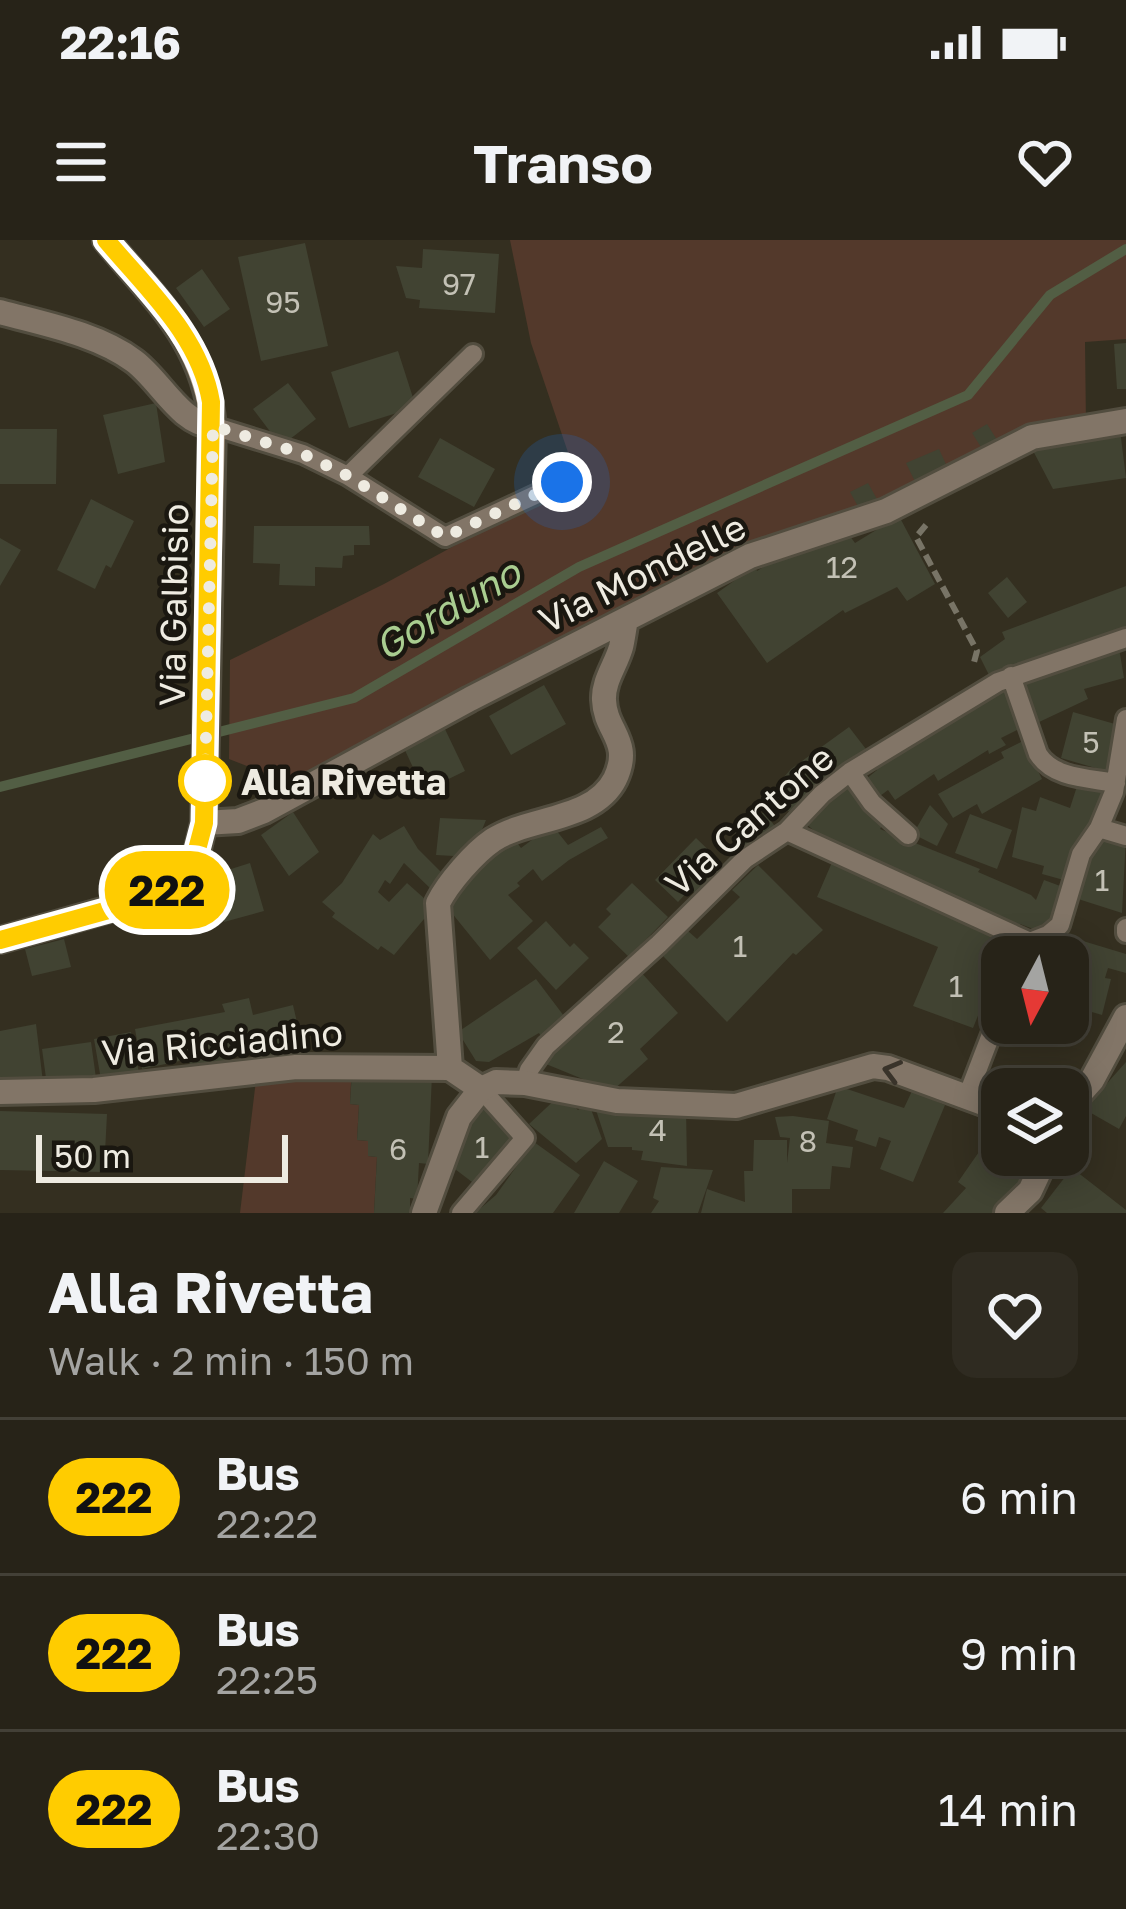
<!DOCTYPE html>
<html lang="en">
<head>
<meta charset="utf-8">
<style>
	body { margin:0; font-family:"Golos Text",sans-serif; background:#2f2b21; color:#f1f3f6; height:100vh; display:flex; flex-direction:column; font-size:45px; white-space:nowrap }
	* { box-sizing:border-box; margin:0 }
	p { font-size:39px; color:#a4a4a2 }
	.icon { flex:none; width:66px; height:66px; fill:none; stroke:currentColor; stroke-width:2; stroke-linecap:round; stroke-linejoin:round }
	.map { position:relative; height:973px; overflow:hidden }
	.details { display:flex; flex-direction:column; background:#272318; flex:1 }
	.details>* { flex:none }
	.badge { padding:0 24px; border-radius:39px; font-size:42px; line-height:78px }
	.needle { width:78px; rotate:187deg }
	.buttons { position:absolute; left:981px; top:696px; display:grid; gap:24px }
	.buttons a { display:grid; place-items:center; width:108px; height:108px; border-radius:24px; background:#272318; box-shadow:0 6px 30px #0003,0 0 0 3px #434037; font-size:60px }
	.scale { position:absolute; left:36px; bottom:30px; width:252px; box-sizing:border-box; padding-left:12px; border:6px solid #eeebe1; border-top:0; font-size:33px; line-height:42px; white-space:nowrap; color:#eeebe1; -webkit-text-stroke:9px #1a1710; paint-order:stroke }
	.you { position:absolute; width:60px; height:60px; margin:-30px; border:9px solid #fff; border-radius:50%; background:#1a73e8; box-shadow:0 0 0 18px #1a73e833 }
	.map>.badge { position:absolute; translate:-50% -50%; box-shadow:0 0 0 6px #fff }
	.round { display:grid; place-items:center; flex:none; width:126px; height:126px; border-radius:24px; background:#2f2b21 }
	.head { display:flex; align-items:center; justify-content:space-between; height:204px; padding:0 48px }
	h1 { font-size:57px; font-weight:700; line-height:90px }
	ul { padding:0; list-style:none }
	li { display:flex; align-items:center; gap:36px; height:156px; padding:0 48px; border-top:3px solid #434037 }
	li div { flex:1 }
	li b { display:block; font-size:45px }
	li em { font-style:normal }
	li .badge { min-width:132px; font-weight:700; text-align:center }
	.status { display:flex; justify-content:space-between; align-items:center; height:84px; padding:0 60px; background:#272318; direction:ltr }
	.status svg { height:33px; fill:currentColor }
	header { display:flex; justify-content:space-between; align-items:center; height:156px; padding:0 48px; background:#272318; font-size:54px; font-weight:700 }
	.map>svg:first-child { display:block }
	.green { fill:#53392b }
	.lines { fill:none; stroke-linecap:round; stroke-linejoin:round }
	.stream { stroke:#525e44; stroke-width:10 }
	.building { fill:#414332 }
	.lane-casing { stroke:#524d3f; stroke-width:24 }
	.street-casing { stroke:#524d3f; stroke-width:30 }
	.secondary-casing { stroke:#524d3f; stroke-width:30 }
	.path { stroke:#787466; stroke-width:6; stroke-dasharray:12 6; stroke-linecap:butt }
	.lane { stroke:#827567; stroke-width:18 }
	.street { stroke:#827567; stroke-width:24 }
	.secondary { stroke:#b19c85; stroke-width:24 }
	.oneway { stroke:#39332a }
	.line-casing { stroke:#fff; stroke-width:27 }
	.line { stroke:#fc0; stroke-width:18 }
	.walk { stroke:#eeebe1; stroke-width:12; stroke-dasharray:0 21.6 }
	.stop-dot { fill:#fff; stroke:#fc0; stroke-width:6 }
	.labels { text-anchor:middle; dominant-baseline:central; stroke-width:9; stroke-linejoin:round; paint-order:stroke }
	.number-label { font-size:30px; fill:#c3c1b5 }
	.street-label { font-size:36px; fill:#eeebe1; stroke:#1a1710 }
	.stop-label { font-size:36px; font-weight:bold; fill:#eeebe1; stroke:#1a1710; text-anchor:start }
	.water-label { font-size:39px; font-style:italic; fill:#a9cd90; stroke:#1a1710 }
</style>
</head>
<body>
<div class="status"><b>22:16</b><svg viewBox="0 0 49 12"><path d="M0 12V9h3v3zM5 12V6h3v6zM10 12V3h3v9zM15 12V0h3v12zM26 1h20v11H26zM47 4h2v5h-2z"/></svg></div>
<header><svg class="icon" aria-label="menu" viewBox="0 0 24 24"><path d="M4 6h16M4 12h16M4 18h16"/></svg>Transo<svg class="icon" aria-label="heart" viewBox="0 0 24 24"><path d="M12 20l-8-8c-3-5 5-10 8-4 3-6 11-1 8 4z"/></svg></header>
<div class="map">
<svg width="1126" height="973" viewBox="0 0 1126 973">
	<rect width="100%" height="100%" fill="#342f20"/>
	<path class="green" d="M510,0h616v99l-41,3 1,83 -622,263 -174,95 -61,-24 1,-99 154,-76 193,-105 -46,-136z
		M256,840l95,2 -1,22 9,1 -2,35 11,1v15l9,1 -3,56h-134z"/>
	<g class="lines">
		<path class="stream" d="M0,547l354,-89 225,-131 389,-172 82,-100 76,-46"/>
	</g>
	<path class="building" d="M305,3l23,103 -67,15 -23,-104z
		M423,9l76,5 -4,59 -76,-5 1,-8 -14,-2 -10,-32 26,2z
		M202,29l28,40 -26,18 -28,-39z
		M1126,103v46h-9l-3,-45z
		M398,111l18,56 -67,21 -18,-56z
		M288,143l28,36 -35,27 -28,-37z
		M156,163l9,59 -47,12 -15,-59z
		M987,184l14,22 -15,9 -14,-22z
		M0,189h57l-1,55h-56z
		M1120,190l6,48 -73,11 -24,-46z
		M440,198l55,31 -21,38 -56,-30z
		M939,209l12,26 -32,15 -13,-27z
		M868,243l10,18 -18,9 -10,-18z
		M91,259l43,22 -23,47 -5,-3 -11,24 -38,-19z
		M899,276l36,68 -28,17 -10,-14 -52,26 -2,-3 -76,53 -50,-70 38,-27 2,5 42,-27 45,-16 11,15z
		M254,286h115l1,19h-16v10l-11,1 -1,12 -27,-1v19l-36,-1 1,-21 -27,-1z
		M0,298l21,12 -21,36z
		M1007,337l20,25 -19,16 -20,-25z
		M1126,346v47l-109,32 -25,16 -12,-24 25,-18 -3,-7z
		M1119,408l5,30 -40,11 4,10 -51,24 -19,-44z
		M1005,442l22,43 -26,13 5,7 -17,9 -1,-4 -50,31 -4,-7 -39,26 -7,-10 -16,12 -12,-18 17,-14 -2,-3z
		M544,445l22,39 -55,31 -22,-39z
		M1073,472l49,14 -13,46 -48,-14z
		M444,487l21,44 -41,20 -21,-45z
		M849,487l20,26 -74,64 -26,-23 22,-25z
		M1023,501l19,38 -60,35 -5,-10 -24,14 -15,-24 66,-36 -3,-6z
		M847,538l39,41 -6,10 100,40 -2,3 53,23 5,5 8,-20 19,7 -13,44 76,23v19l-18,-5 -3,10 6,1 -9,36 -34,-10v-48h-25l6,-22 -29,-11 -1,4 -188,-82 -29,-26z
		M1079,540l32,11 -40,91 -29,-8 2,-8 -32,-9 10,-50 14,4 4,-14 30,11z
		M930,565l18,19 -11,22 -24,-12z
		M293,572l26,40 -30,24 -28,-41z
		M764,572l13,17 -29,21 -13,-17z
		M970,574l42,16 -15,39 -42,-16z
		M440,578l46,2 -15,37 -35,-2z
		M552,585l16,20 33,-18 7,11 -39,22 -27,21 -9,-12 -16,14 3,3 -12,9 25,26 -43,39 -48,-59 49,-45 24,-16 6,8z
		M404,586l14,23 26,26 -13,14 -27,-26 -14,21 -5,-4 -7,12 11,10 18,-19 27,24 -40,48 -13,-9 -3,4 -46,-33 3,-4 -13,-11 20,-19 31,-49 7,6z
		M1098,591l28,6 -4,76 -47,-15z
		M696,598l23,22 -14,14 6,6 -14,15 -7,-6 -12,13 -23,-22z
		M833,620l178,74 -38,94 -60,-22 25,-59 -121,-50z
		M250,623l14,48 -40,11 -12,-47z
		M758,625l65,65 -27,25 -3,-2 -66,69 -64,-66 25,-25 9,8 43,-42 -8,-7z
		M632,643l36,34 -39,40 -31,-30 13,-13 -5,-5z
		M546,681l24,26 4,-4 15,15 -33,32 -39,-42z
		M64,699l7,28 -39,9 -7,-27z
		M639,730l39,43 -38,36 8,10 -36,32 -66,-27 43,-50z
		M536,739l31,41 -25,18 -3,-5 -50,29 -13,-1 -18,-29z
		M249,758l4,17 40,-10 10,43 -45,11 -3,-12 -23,5 2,10 -44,7 -1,-10 -47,10 -7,-40 90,-17 -3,-8z
		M36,784l7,58h-43v-51z
		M131,792l8,41 -38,7 -7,-41z
		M91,802l5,36h-50l-4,-29z
		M1126,822v54l-7,13 -35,-20z
		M352,831l80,4 -4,89 -9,-1 -2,36 -7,-1v15h-36l3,-56 -9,-1v-15l-11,-1 2,-35 -9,-1z
		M838,846l66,22 8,-17 33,14 -32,77 -33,-13 11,-28 -12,-4 -3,10 -21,-7 3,-10 -31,-11z
		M561,854l17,16 10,-9 14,38 -26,24 -47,-39z
		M626,866l60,2 1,58 -46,-6 2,-9 -11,-1v-3h-24l-12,-37 31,4z
		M483,867l37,27 -40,54 -37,-28z
		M0,871l107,3 -3,58 -104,-2z
		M793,876l36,5 -3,22 27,4 -3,21 -18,-2 -2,23h-38v24h-91l6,-24 38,13 -1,-31h9l1,-31h33v23l3,-25 -10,-1 -5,-20z
		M997,886l5,4v25h38l-42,58h-55l23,-25 -8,-6z
		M534,902l46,33 -27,38h-78l21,-18z
		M604,921l34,20 -19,32h-45z
		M661,927l52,3 -15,43h-47l8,-12 -6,-3z
		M1072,928l54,42v3h-79l-6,-5z"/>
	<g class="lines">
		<g class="lane-casing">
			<path id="lane" d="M213,186l90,28 45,22 97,61 118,-55
				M348,236l125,-122
				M1011,436l27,78c16,25 51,24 78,29
				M850,532l22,31 36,32
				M1099,588l27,8
				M787,591l243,111
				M1126,688v5
				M1023,717l7,-15 18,-7 12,-10 21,-71 18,-26 15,-36 12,-73
				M525,843l4,-13 17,-24 113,-102 86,-85 42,-28 35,-37 28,-22 148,-90 128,-44
				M967,857l35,-91
				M461,973l64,-75 -44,-49"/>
		</g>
		<g class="street-casing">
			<path id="street" d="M0,72c44,12 98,22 134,49 27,20 45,62 79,65
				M204,583l34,-2 26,-10 206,-112 280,-143 136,-45 146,-74 94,-16
				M481,849l-31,-21 -12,-165c10,-20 36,-50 55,-63 35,-23 101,-19 122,-61 18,-38 -10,-47 -11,-79 -1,-19 12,-35 17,-53 2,-8 3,-18 5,-27
				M0,852l94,-2 202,-23 154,1
				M1068,867l24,-27 34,-63
				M424,973l35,-96 22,-28 15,-7 29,1 92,18 119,5 137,-40 15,2 114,42
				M1007,973l23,-22 17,-36"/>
		</g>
		<g class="secondary-casing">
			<path id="secondary" d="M0,700l159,-45 36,-34 9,-38 9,-397c-9,-85 -55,-123 -107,-186"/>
		</g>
		<path class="path" d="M926,285l-10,12 61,114 -4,15"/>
		<use href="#lane" class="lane"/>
		<use href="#street" class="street"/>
		<use href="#secondary" class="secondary"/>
	</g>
	<defs><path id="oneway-chevron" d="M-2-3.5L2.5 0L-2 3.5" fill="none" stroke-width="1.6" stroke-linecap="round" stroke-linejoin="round" transform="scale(3)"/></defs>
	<use class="oneway" href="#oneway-chevron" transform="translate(892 831) rotate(-165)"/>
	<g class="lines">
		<g class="line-casing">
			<path id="line" d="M0,700l159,-44 35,-35 10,-38 7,-421c-11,-66 -64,-113 -105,-162"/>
		</g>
		<use href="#line" class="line"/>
		<path class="walk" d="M205,541l8,-355 90,28 45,22 97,61 117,-55"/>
	</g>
	<circle class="stop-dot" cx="205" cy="541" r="24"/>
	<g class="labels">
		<g class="number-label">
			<text x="459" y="44">97</text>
			<text x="283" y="62">95</text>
			<text x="842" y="327">12</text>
			<text x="1091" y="502">5</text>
			<text x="1102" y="640">1</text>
			<text x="740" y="706">1</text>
			<text x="956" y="746">1</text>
			<text x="616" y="792">2</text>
			<text x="658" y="890">4</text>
			<text x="808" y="901">8</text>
			<text x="482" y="907">1</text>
			<text x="398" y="909">6</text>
		</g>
		<g class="street-label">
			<text transform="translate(642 333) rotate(-26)">Via Mondelle</text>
			<text transform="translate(173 365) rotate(-89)">Via Galbisio</text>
			<text transform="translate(749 580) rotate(-41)">Via Cantone</text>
			<text transform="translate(222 802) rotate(-5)">Via Ricciadino</text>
		</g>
		<g class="stop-label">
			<text x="241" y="541">Alla Rivetta</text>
		</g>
		<g class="water-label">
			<text transform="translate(447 369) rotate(-30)">Gorduno</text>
		</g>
	</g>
</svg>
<div class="buttons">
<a><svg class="needle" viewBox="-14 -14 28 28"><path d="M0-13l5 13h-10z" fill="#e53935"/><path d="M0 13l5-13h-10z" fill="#a4a4a2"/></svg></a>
<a><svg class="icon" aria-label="layers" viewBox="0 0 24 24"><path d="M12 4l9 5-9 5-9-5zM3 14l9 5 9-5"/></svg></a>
</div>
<div class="scale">50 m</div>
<div class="you" style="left:562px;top:242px"></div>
<b class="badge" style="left:167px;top:650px;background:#fc0;color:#111">222</b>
</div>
<section class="details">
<div class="head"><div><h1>Alla Rivetta</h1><p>Walk · 2 min · 150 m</p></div><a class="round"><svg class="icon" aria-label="heart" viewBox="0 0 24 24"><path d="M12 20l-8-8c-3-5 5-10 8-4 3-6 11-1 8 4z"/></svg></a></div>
<ul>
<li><span class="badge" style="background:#fc0;color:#111">222</span><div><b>Bus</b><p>22:22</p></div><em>6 min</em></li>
<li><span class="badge" style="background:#fc0;color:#111">222</span><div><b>Bus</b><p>22:25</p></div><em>9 min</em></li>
<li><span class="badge" style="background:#fc0;color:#111">222</span><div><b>Bus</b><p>22:30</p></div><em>14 min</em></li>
</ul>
</section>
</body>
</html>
